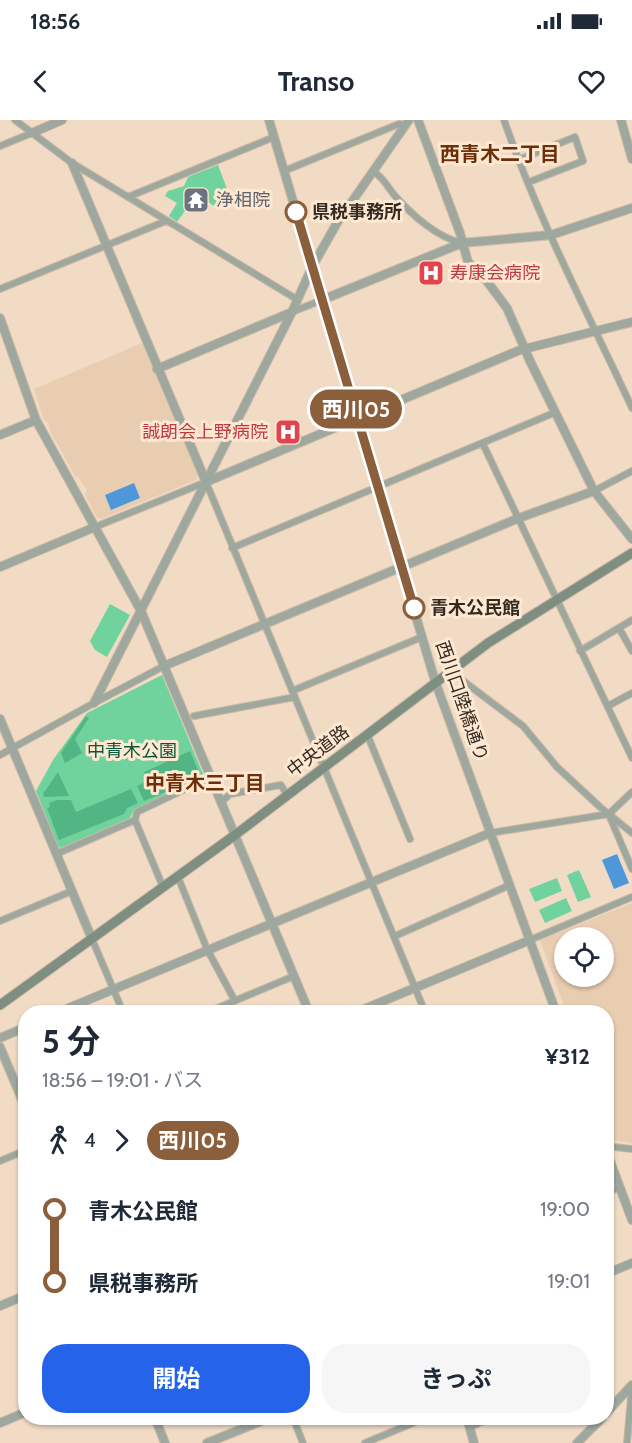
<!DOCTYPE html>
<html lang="ja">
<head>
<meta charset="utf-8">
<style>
	body { margin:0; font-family:Cabin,"Noto Sans JP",sans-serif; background:#f6f6f7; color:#1f2937; height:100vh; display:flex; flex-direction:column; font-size:22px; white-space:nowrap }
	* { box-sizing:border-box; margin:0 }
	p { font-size:20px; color:#747a83 }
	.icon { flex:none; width:33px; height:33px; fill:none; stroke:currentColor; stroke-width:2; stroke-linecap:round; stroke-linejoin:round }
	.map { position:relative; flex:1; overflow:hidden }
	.panel { position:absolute; left:18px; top:885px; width:596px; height:420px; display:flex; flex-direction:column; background:#fff; border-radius:24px; box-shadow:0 2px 4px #0004 }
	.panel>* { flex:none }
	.badge { padding:0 12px; border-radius:20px; font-size:21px; line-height:39px }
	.controls { position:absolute; left:554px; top:807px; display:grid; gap:12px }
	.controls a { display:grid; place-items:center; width:60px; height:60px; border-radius:50%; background:#fff; box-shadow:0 2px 4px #0004; font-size:30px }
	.map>.badge { position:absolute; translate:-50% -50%; box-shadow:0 0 0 3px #fff }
	.legs { display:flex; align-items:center; gap:9px; height:66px; padding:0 24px; font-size:20px }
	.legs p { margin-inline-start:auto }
	.headline { display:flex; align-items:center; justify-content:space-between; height:102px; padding:0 24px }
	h1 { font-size:33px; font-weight:700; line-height:45px }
	.action { display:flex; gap:12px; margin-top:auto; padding:12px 24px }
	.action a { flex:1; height:69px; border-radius:24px; background:#2563eb; color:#fff; font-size:24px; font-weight:700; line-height:69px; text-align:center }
	.action a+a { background:#f6f6f7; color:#1f2937 }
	ul { padding:0 24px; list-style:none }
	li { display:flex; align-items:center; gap:21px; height:72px; font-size:22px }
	li i { display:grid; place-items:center; width:9px; height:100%; margin:0 8px; background:currentColor }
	li i::after { content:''; width:15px; height:15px; margin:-8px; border:4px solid; border-radius:50%; background:#fff }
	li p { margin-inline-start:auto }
	li:first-child i { background:linear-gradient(#0000 50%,currentColor 0) }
	li:last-child i { background:linear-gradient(currentColor 50%,#0000 0) }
	.status { display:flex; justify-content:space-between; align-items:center; height:42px; padding:0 30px; background:#fff; direction:ltr }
	.status svg { height:16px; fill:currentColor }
	header { display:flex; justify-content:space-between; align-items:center; height:78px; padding:0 24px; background:#fff; font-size:27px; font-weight:700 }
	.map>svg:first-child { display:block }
	.built { fill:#e9cdb1; fill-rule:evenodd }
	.green { fill:#70d39e }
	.forest { fill:#51b683 }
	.water { fill:#4e98d9 }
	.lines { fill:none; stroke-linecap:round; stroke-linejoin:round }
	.minor-casing { stroke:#cbb8a4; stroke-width:8 }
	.tertiary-casing { stroke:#cbb8a4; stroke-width:10 }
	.secondary-casing { stroke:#cbb8a4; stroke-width:11 }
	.minor { stroke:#9ea89f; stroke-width:6 }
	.tertiary { stroke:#9ea89f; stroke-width:8 }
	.secondary { stroke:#7e8e80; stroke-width:9 }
	.line-1-casing { stroke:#fff; stroke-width:14 }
	.line-1 { stroke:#8b5e3c; stroke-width:9 }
	.stop-1-dot { fill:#fff; stroke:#8b5e3c; stroke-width:3 }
	.labels { text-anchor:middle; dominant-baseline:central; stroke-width:6; stroke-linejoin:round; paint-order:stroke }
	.worship-label { font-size:18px; fill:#5b616d; stroke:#ffe8d2; text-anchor:start }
	.stop-label { font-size:18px; font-weight:bold; fill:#332a22; stroke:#ffe8d2; text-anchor:start }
	.health-label { font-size:18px; fill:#be3a42; stroke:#ffe8d2; text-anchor:start }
	.street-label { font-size:18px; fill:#332a22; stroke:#ffe8d2 }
	.park-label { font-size:18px; fill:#085837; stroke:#ffe8d2 }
	.neighbourhood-label { font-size:20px; font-weight:bold; fill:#6d2f0a; stroke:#ffe8d2 }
</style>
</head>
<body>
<div class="status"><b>18:56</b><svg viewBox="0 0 49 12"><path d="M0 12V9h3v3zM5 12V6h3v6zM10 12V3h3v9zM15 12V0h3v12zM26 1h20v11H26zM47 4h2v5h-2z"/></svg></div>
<header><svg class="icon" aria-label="back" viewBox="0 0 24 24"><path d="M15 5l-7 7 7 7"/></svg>Transo<svg class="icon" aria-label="heart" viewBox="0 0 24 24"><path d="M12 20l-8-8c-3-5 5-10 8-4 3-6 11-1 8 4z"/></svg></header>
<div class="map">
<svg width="632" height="1323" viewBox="0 0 632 1323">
	<rect width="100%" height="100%" fill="#f1dbc5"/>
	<path class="built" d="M142,223l56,132 -2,5 -95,39 -4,-1 -12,-24 2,-4 -8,-12 -4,-2 -24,-43 -3,-11 -4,-2 -10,-31z
		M632,783v240l-19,-3 -7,-18v-110h-40l-26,-72zM564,818h39v38h-39z"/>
	<path class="green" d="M218,45l12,32 -6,-4 -10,13 -17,-12 -20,28 -8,-6 8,-13 -12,-7 3,-5 16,-5 4,-9z
		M110,484l20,11 -23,42 -12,-7 -5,-9z
		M162,555l41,99 -1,4 -68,32 -4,8 -68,30 -4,-1 -22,-56 17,-31 34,-47z
		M579,750l12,27 -13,5 -11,-27z
		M557,758l5,13 -27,11 -6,-13z
		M566,778l6,13 -27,12 -6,-13z"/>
	<path class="forest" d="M86,596l3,2 -14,21 7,14 -17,10 -4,-10z
		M190,631l11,26 -57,24 -7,-15 11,-5 -4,-9z
		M58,652l11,24 -25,1 -1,-3z
		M131,669l7,14 -11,5 -3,6 -65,26 -12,-32 3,-1 -1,-4 8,-3h14l5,12z"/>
	<path class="water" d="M134,363l6,15 -29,12 -6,-15z
		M617,734l12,29 -15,6 -12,-29z"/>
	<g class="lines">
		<g class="minor-casing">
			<path id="minor" d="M15,0l57,43 226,137
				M504,0c34,99 84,193 128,288
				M0,26l32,-13
				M518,40l57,-23 8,24 -54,21
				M284,51l105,-43 10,-4 6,1
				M374,52c10,6 14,16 22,25 16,18 42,41 66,46
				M128,77l146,-60
				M0,169l166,-68
				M292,192l30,-12
				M483,324l149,314
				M594,371l38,-20
				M95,407l111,-45 219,530
				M232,428l324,-136
				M619,508l13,23
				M580,531l52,-31
				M450,551l73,55 34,41 43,40 32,26
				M292,571l130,-54
				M608,586l24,-13
				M194,596l101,-19
				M367,614l43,105
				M0,635l94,-52 70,-37
				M222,682l8,-8 51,-9 6,10
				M609,695l23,54
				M135,700l28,67
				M490,713l119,-19 23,-22
				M56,734l79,-34 2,-8 74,-35
				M178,757l29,72 28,52
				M0,801l72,-30
				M395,816l115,-51
				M92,819l31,73
				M530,820l102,-43
				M208,892l86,-36
				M606,1026l26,3
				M0,1041l26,-11
				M606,1073l14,-6
				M293,1298l10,25
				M470,1307l20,-9
				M365,1323l60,-25
				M627,1323l5,-57"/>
		</g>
		<g class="tertiary-casing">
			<path id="tertiary" d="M269,0l166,561 121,331
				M418,0l42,113 8,29 18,18 21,28 23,53 64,130 38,48
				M621,0l11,39
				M32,13l30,-13
				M72,43l134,319 314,-132 112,-28
				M322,180l140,-57 89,-8 81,-27
				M0,198l36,102 105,191 168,401
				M157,249l135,-57
				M0,315l36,-15
				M0,447l95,-40
				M164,546l355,-148 75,-27
				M94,583l198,-391 20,-45 25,-44 72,-103
				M0,599l92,220
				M59,892l431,-179
				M357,892l173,-72
				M0,918l26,-11
				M0,927l26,62
				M606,1030l26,70
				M606,1154l26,-11
				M0,1186l26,-11
				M606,1293l26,-28
				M155,1298l10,25
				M467,1298l7,25
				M0,1303l26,-11
				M207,1323l62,-25
				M577,1323l25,-25"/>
		</g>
		<g class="secondary-casing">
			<path id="secondary" d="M0,885l235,-170 253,-192 144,-90"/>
		</g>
		<use href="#minor" class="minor"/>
		<use href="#tertiary" class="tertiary"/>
		<use href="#secondary" class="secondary"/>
	</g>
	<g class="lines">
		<g class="line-1-casing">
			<path id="line-1" d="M296,92l118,396"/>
		</g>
		<use href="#line-1" class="line-1"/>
	</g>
	<defs>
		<g id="temple-square" transform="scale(1.35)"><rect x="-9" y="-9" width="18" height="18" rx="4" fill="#6b7280" stroke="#ffe8d2"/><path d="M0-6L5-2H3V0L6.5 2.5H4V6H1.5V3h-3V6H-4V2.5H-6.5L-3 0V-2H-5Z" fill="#fff"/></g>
		<g id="hospital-square" transform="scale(1.35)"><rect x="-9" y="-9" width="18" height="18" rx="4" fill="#e0444e" stroke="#ffe8d2"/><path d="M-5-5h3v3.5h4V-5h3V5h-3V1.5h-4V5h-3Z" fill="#fff"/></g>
	</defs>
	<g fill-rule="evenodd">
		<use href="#temple-square" x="196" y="80"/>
		<use href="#hospital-square" x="431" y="153"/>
		<use href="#hospital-square" x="288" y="312"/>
	</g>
	<g class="stop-1-dot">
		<circle cx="296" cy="92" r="10"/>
		<circle cx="414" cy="488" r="10"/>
	</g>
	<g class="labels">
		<g class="worship-label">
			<text x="216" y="80">浄相院</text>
		</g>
		<g class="stop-label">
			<text x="312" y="92">県税事務所</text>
			<text x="430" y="488">青木公民館</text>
		</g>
		<g class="health-label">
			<text x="450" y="153">寿康会病院</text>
			<text x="268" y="312" text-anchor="end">誠朗会上野病院</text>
		</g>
		<g class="street-label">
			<text transform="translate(462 581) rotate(71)">西川口陸橋通り</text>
			<text transform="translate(318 631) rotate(-37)">中央道路</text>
		</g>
		<g class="park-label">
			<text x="132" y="631">中青木公園</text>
		</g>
		<g class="neighbourhood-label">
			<text x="500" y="34">西青木二丁目</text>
			<text x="205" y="663">中青木三丁目</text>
		</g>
	</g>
</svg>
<div class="controls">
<a><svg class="icon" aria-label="locate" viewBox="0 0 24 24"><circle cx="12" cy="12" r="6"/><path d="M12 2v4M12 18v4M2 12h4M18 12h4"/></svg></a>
</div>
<b class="badge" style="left:356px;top:289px;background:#8b5e3c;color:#fff">西川05</b>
<section class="panel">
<div class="headline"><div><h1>5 分</h1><p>18:56 – 19:01 · バス</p></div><b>¥312</b></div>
<div class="legs"><svg class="icon" aria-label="walk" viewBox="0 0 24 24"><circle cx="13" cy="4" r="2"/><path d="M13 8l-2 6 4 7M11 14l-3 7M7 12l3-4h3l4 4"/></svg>4<svg class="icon" aria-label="forward" viewBox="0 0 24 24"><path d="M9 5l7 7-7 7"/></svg><b class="badge" style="background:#8b5e3c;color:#fff">西川05</b></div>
<ul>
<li><i style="color:#8b5e3c"></i><b>青木公民館</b><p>19:00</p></li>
<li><i style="color:#8b5e3c"></i><b>県税事務所</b><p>19:01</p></li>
</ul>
<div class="action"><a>開始</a><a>きっぷ</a></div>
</section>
</div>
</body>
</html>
